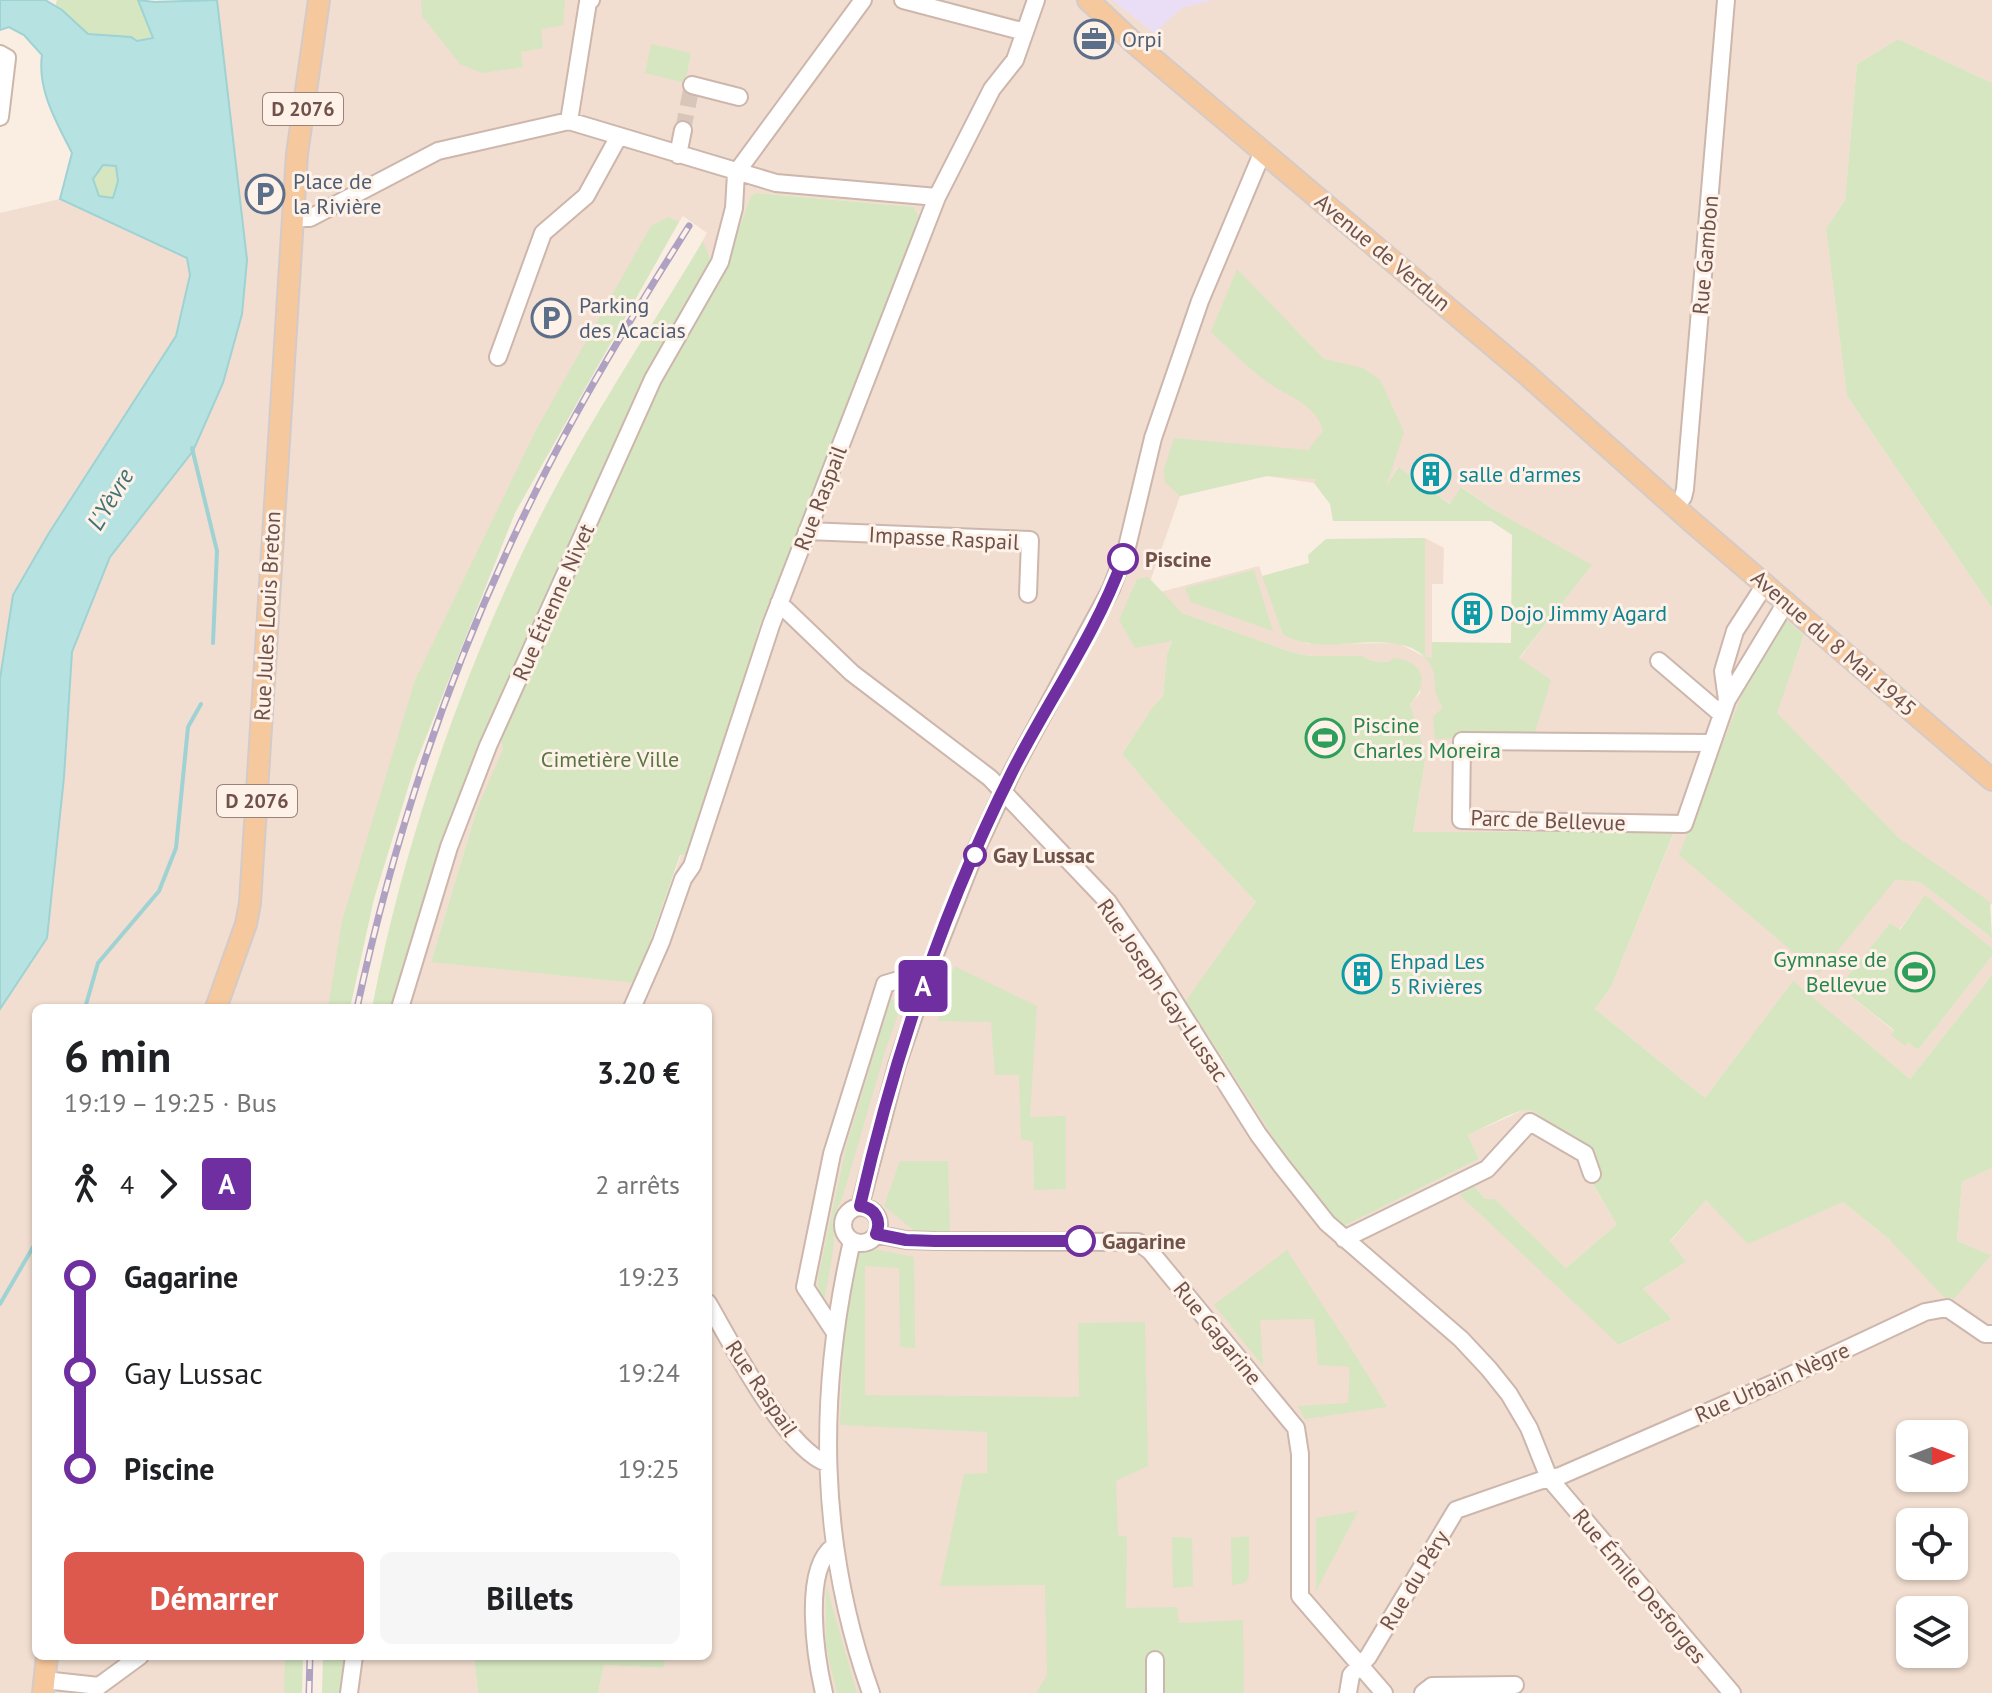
<!DOCTYPE html>
<html lang="fr">
<head>
<meta charset="utf-8">
<style>
	body { margin:0; font-family:"PT Sans",sans-serif; background:#f6f6f6; color:#202124; height:100vh; display:flex; flex-direction:column; font-size:30px; white-space:nowrap }
	* { box-sizing:border-box; margin:0 }
	p { font-size:26px; color:#757577 }
	.icon { flex:none; width:44px; height:44px; fill:none; stroke:currentColor; stroke-width:2; stroke-linecap:round; stroke-linejoin:round }
	.map { position:relative; flex:1; overflow:hidden }
	.drawer { position:absolute; left:32px; top:1004px; width:680px; height:656px; display:flex; flex-direction:column; background:#fff; border-radius:12px; box-shadow:0 2px 6px #0004 }
	.drawer>* { flex:none }
	.badge { padding:0 16px; border-radius:6px; font-size:28px; line-height:52px }
	.needle { width:52px; rotate:90deg }
	.tools { position:absolute; left:1896px; top:1420px; display:grid; gap:16px }
	.tools a { display:grid; place-items:center; width:72px; height:72px; border-radius:12px; background:#fff; box-shadow:0 2px 6px #0004; font-size:40px }
	.map>.badge { position:absolute; translate:-50% -50%; box-shadow:0 0 0 4px #fff }
	.legs { display:flex; align-items:center; gap:12px; height:88px; padding:0 32px; font-size:26px }
	.legs p { margin-inline-start:auto }
	.summary { display:flex; align-items:center; justify-content:space-between; height:136px; padding:0 32px }
	h1 { font-size:44px; font-weight:600; line-height:60px }
	.cta { display:flex; gap:16px; margin-top:auto; padding:16px 32px }
	.cta a { flex:1; height:92px; border-radius:12px; background:#de594d; color:#fff; font-size:32px; font-weight:600; line-height:92px; text-align:center }
	.cta a+a { background:#f6f6f6; color:#202124 }
	ul { padding:0 32px; list-style:none }
	li { display:flex; align-items:center; gap:28px; height:96px; font-size:30px }
	li i { display:grid; place-items:center; width:12px; height:100%; margin:0 10px; background:currentColor }
	li i::after { content:''; width:20px; height:20px; margin:-10px; border:6px solid; border-radius:50%; background:#fff }
	li p { margin-inline-start:auto }
	li:first-child i { background:linear-gradient(#0000 50%,currentColor 0) }
	li:last-child i { background:linear-gradient(currentColor 50%,#0000 0) }
	.map>svg:first-child { display:block }
	.residential { fill:#f1ded0; fill-rule:evenodd }
	.education { fill:#eadef6 }
	.green { fill:#d5e6c1 }
	.water { fill:#b7e2e2; stroke:#9ed2d3; stroke-width:2; fill-rule:evenodd }
	.lines { fill:none; stroke-linecap:round; stroke-linejoin:round }
	.stream { stroke:#9ed2d3; stroke-width:4 }
	.minor-tunnel { stroke:#d8c6bb; stroke-width:16; stroke-dasharray:16 8; stroke-linecap:butt }
	.minor-casing { stroke:#cdb6ac; stroke-width:20 }
	.major-casing { stroke:#d4cbc9; stroke-width:24 }
	.minor { stroke:#fff; stroke-width:16 }
	.major { stroke:#f6c89d; stroke-width:20 }
	.rail-casing { stroke:#aea1c2; stroke-width:7 }
	.rail { stroke:#fef1e7; stroke-width:4; stroke-dasharray:12; stroke-linecap:butt }
	.line-1-casing { stroke:#fff; stroke-width:18 }
	.line-1 { stroke:#6f2fa0; stroke-width:12 }
	.stop-1-dot { fill:#fff; stroke:#6f2fa0; stroke-width:4 }
	.labels { text-anchor:middle; dominant-baseline:central; stroke-width:6; stroke-linejoin:round; paint-order:stroke }
	.shield { fill:#fef1e7; stroke:#9b8279; stroke-width:2 }
	.shield-label { font-size:20px; font-weight:bold; fill:#70524a }
	.service-label { font-size:22px; fill:#4e5e75; stroke:#fef1e7; text-anchor:start }
	.street-label { font-size:22px; fill:#70524a; stroke:#fef1e7 }
	.culture-label { font-size:22px; fill:#0d838f; stroke:#fef1e7; text-anchor:start }
	.stop-label { font-size:22px; font-weight:bold; fill:#70524a; stroke:#fef1e7; text-anchor:start }
	.leisure-label { font-size:22px; fill:#27864d; stroke:#fef1e7; text-anchor:start }
	.park-label { font-size:22px; fill:#587542; stroke:#fef1e7 }
	.water-label { font-size:24px; font-style:italic; fill:#3f7375; stroke:#fef1e7 }
</style>
</head>
<body>
<div class="map">
<svg width="1992" height="1693" viewBox="0 0 1992 1693">
	<rect width="100%" height="100%" fill="#faede1"/>
	<path class="residential" d="M217,0h1775v83l-94,-44 -41,25 -12,136 -19,29 21,167 145,212v297l-93,-67 -123,-125 28,-77 -62,59 153,185 25,2 72,56v10l-67,-52 -26,34 -9,-7 -51,64 55,44 -2,4 13,10 3,-4 10,9 74,-94v19l-82,104 -117,-97 -88,116 -110,-89 16,-22 63,-154 -261,-1 13,-77 -16,-51 11,-12 -32,-30 -19,-1 -8,-5h-52l-16,-3 -112,-40 -15,41 -4,42 -9,9 -32,49 44,52 90,96 30,255 46,58 12,11 135,-67 -11,-24 58,-26 13,3 41,52 37,60 -51,44 -71,-69h-10l-12,-14 -12,10 159,150 52,-26 -30,-29 44,-28 -16,-20 36,-42 42,43 95,-41 46,37 102,16 -34,-14 5,-59 30,-14v525h-1394l6,-28 59,3 4,-12h41v-648h-330l210,-563 119,-212 -24,-17 -70,105 -63,109 -103,221 -107,357h-304v648h256l-1,37h-291v-684l47,-71 17,-161 8,-125 38,-95 83,-106 30,-68 19,-69 5,-54zM756,193l158,14 7,13 -163,410 -13,60 -55,166 -9,-1 -34,101 -216,6 46,-153 247,-541 27,-72zM1397,467l54,37 11,-17 34,24 95,55 -72,93 -87,-1v-74h11l1,-36 -19,-10v119l-27,-14 -90,1 -25,-9 -24,-69 -114,30 35,-100 87,-20 47,7 3,-4 67,13zM1910,1434h44v44h-44zM1910,1522h44v44h-44zM1910,1610h44v44h-44z
		M60,199l127,59 3,17 -14,61 -127,197 -36,61 -13,85v-466z
		M330,1656h144l4,37h-148z"/>
	<path class="education" d="M1112,0h102l-32,8 -28,25z"/>
	<path class="green" d="M57,0h81l15,39 -16,2 -6,-4 -43,-3 -33,-27z
		M421,0h144l-2,25 -22,4 2,19 -22,4 2,15 -41,6 -22,-9 -38,-48z
		M1898,39l94,44v525l-145,-212 -21,-167 19,-29 12,-136z
		M651,44l40,9 -6,30 -40,-10z
		M103,165h13l2,16 -5,17 -15,-2 -5,-17z
		M756,193l158,14 7,13 -163,410 -13,60 -54,166 -11,-1 -44,128 -205,-21 46,-153 26,-60 -2,-10 157,-358 66,-113 27,-72z
		M669,217l10,5 -164,291 -100,252 -41,134 -24,109h-22l14,-87 73,-241 121,-250 115,-204z
		M703,241l8,20 -69,124 -160,351 -90,272h-20c31,-161 86,-322 157,-469 50,-103 115,-200 174,-298z
		M1237,269l87,90 39,9 17,12 24,52 -18,55 12,-20 52,37 11,-17 35,24 96,54 -73,93 32,22 -17,55 -99,4 -2,-22 10,-10c-14,-17 -3,-30 -15,-46 -24,-33 -87,-11 -121,-18 -8,-1 -16,-5 -24,-8l-21,-59 47,-13 -1,-8 18,-16 99,-1v119l7,1v-16l79,1 1,-108 -21,-14h-158l-3,-17 -16,-21 2,-4 -49,-3 -87,20 -15,-14 -1,-13 10,-31 134,12 15,-19c-7,-29 -39,-35 -60,-52 -18,-14 -35,-31 -52,-47z
		M1254,570l19,61 -82,-29 -6,-14z
		M1148,577l34,36 112,40 16,3h52l9,5 18,1 4,-4c31,3 37,25 17,46l16,51 -13,77h261l-63,155 -16,22 110,89 88,-117 117,98 82,-104v193l-30,14 -5,59 34,14 -37,44 -10,-2 -55,-58 -46,-37 -95,42 -42,-44 -36,41 16,21 -43,27 29,30 -53,26 -159,-150 13,-10 12,14h10l71,69 51,-44c-13,-21 -67,-118 -91,-114 -13,1 -44,19 -58,25l11,24 -135,67 -12,-11 -46,-58 -100,-156 70,-99 -90,-96 -44,-52 32,-49 9,-9 4,-42 5,-13 -37,7 -16,-28 18,-41z
		M1786,620l18,15 -27,78 122,125 91,64 2,36 -72,-56 -25,-2 -76,94 -140,-119 63,-160z
		M1925,895l67,53v8l-74,94 -10,-8 -3,4 -14,-11 3,-5 -55,-43 51,-64 10,7z
		M954,966l83,40 -7,111 36,-1v73l-32,1 -1,-48 -12,-3 -2,-64h-24l-4,-53 -53,-1z
		M905,996l-18,49 -45,154c-12,20 -6,30 -9,50 -2,18 -6,35 -9,52l-5,-8 -1,-15 29,-135 43,-142z
		M900,1161h48l2,72h-33l-33,-27z
		M874,1249l40,8 1,91 -15,-1 -1,-79 -34,-2v129l214,2 -1,-74 67,-1 3,144 -32,15 2,54 9,2 -1,71 51,-1 2,16 64,-3 1,73h-208l11,-18 -2,-90 -105,1 24,-112 23,-1v-41l-147,-7 4,-98 15,-75z
		M1287,1250c33,53 69,103 100,157l-82,12 -7,-13 50,-3 2,-36 -32,-2 -4,-46 -54,1 3,46 -49,-61z
		M1358,1511l-42,80v-73z
		M1249,1536v41l-4,6 -13,2 -1,-47z
		M1172,1537l20,1 1,48 -20,2z
		M826,1585l31,108h-20l-11,-47z
		M285,1656h18l-1,37h-18z
		M323,1656h23l-2,37h-22z
		M474,1656h193l-4,12 -59,-3 -6,28h-120z"/>
	<path class="water" d="M0,0h45l17,10 26,24 43,3 6,4 16,-3 -15,-38 16,2 63,-2 30,260 -5,54 -19,69 -30,68 -83,106 -38,95 -8,125 -17,161 -47,71v-330l13,-84 36,-62 127,-197 14,-61 -3,-17 -127,-59 12,-46c-15,-30 -35,-63 -30,-98l-18,-20 -15,-8 -9,3zM103,165l13,1 2,15 -5,17 -14,-2 -6,-17z"/>
	<g class="lines">
		<path class="stream" d="M192,448l25,103 -4,92
			M85,1008l13,-45 61,-72 17,-43 12,-121 13,-23
			M0,1304l36,-62"/>
		<path class="minor-tunnel" d="M683,130l9,-45"/>
		<g class="minor-casing">
			<path id="minor" d="M903,0l122,32
				M0,54l7,4 -7,59
				M692,85l47,12
				M569,121l19,-119 3,-2
				M678,155l5,-25
				M293,218h17l128,-67 131,-30 207,62 161,14
				M498,357l45,-124 43,-37 33,-60
				M1676,507l7,-10 2,-8 41,-489
				M807,531l223,9 -2,54
				M779,603l73,70 138,105 118,124 42,61 108,171 23,31 46,58 134,116 28,30 20,25 20,34 20,50 183,215
				M1659,661l62,53
				M1727,700l-4,-29 12,-40 31,-48
				M1711,743l-249,-2 -1,79 223,4 43,-124 60,-99
				M400,1008l49,-161 39,-101 165,-367 67,-117 14,-54 2,-35 127,-173
				M632,1008l29,-66 22,-63 9,-13 79,-241 166,-428 55,-108 23,-29 21,-60
				M860,1206l37,-141 36,-106 43,-109 37,-80 98,-181 16,-42 26,-109 47,-137 63,-150
				M843 1225a18 18 0 1 1 36 0a18 18 0 1 1-36 0Z
				M876,1234l30,6 29,1 203,1 12,9 146,177 4,26v142l84,97
				M1344,1239l143,-70 43,-47 55,32 7,20
				M852,1241c-35,153 -34,303 19,452
				M708,1303c22,38 78,147 119,160
				M834,1331l-29,-44 27,-133 53,-170 44,-13
				M44,1680l55,6 41,-30
				M349,1693l5,-37
				M824,1693c-8,-34 -22,-123 9,-146
				M1155,1693v-33
				M1348,1693l3,-18 17,-18 88,-147 83,-29 21,-5 214,-93 151,-71 22,-4 38,26h7
				M1423,1693l9,-7 83,-1"/>
		</g>
		<g class="major-casing">
			<path id="major" d="M1088,0l45,42 392,331 167,149 300,258
				M216,1008l30,-84 4,-21 47,-749 22,-154
				M43,1693l4,-37"/>
		</g>
		<use href="#minor" class="minor"/>
		<use href="#major" class="major"/>
		<g class="rail-casing">
			<path id="rail" d="M357,1008c38,-176 95,-347 175,-509 46,-95 101,-184 157,-273
				M309,1693l1,-37"/>
		</g>
		<use href="#rail" class="rail"/>
	</g>
	<g class="lines">
		<g class="line-1-casing">
			<path id="line-1" d="M1080,1241h-145l-29,-1 -30,-6c6,-14 -1,-26 -16,-28 34,-149 84,-299 153,-436 36,-71 83,-136 110,-211"/>
		</g>
		<use href="#line-1" class="line-1"/>
	</g>
	<defs>
		<g id="office-ring" transform="scale(2)"><circle r="9.5" fill="#fef1e7" stroke="#5c6f8a" stroke-width="1.5"/><path d="M-6-3h4V-5.5h4V-3h4V5H-6ZM-1-4.5V-3h2v-1.5ZM-6 0V1H6V0Z" fill="#5c6f8a"/></g>
		<g id="parking-ring" transform="scale(2)"><circle r="9.5" fill="#fef1e7" stroke="#5c6f8a" stroke-width="1.5"/><path d="M-3.5-5.5H1a3.5 3.5 0 0 1 0 7H-1V5.5H-3.5ZM-1-3.4V-.6H.8a1.4 1.4 0 0 0 0-2.8Z" fill="#5c6f8a"/></g>
		<g id="building-ring" transform="scale(2)"><circle r="9.5" fill="#fef1e7" stroke="#0f9aa8" stroke-width="1.5"/><path d="M-4-6H4V6H1V3H-1V6H-4ZM-2.5-4.3h1.7v1.8h-1.7ZM.8-4.3h1.7v1.8H.8ZM-2.5-1h1.7V.8h-1.7ZM.8-1h1.7V.8H.8Z" fill="#0f9aa8"/></g>
		<g id="stadium-ring" transform="scale(2)"><circle r="9.5" fill="#fef1e7" stroke="#2e9e5b" stroke-width="1.5"/><path d="M0-5a6.5 5 0 1 0 0 10a6.5 5 0 1 0 0-10ZM-3.5-1.8h7v3.6h-7Z" fill="#2e9e5b"/></g>
	</defs>
	<g fill-rule="evenodd">
		<use href="#office-ring" x="1094" y="39"/>
		<use href="#parking-ring" x="265" y="194"/>
		<use href="#parking-ring" x="551" y="318"/>
		<use href="#building-ring" x="1431" y="474"/>
		<use href="#building-ring" x="1472" y="613"/>
		<use href="#stadium-ring" x="1325" y="738"/>
		<use href="#stadium-ring" x="1915" y="972"/>
		<use href="#building-ring" x="1362" y="974"/>
	</g>
	<g class="stop-1-dot">
		<circle cx="1123" cy="559" r="14"/>
		<circle cx="975" cy="855" r="10"/>
		<circle cx="1080" cy="1241" r="14"/>
	</g>
	<g class="labels">
		<g class="shield">
			<rect x="263" y="93" width="80" height="32" rx="6"/>
			<rect x="217" y="785" width="80" height="32" rx="6"/>
		</g>
		<g class="shield-label">
			<text x="303" y="109">D 2076</text>
			<text x="257" y="801">D 2076</text>
		</g>
		<g class="service-label">
			<text x="1122" y="39">Orpi</text>
			<text x="293" y="181">Place de<tspan x="293" dy="25">la Rivière</tspan></text>
			<text x="579" y="305">Parking<tspan x="579" dy="25">des Acacias</tspan></text>
		</g>
		<g class="street-label">
			<text transform="translate(1383 252) rotate(40)">Avenue de Verdun</text>
			<text transform="translate(1705 255) rotate(-85)">Rue Gambon</text>
			<text transform="translate(820 498) rotate(-69)">Rue Raspail</text>
			<text transform="translate(944 538) rotate(3)">Impasse Raspail</text>
			<text transform="translate(553 602) rotate(-66)">Rue Étienne Nivet</text>
			<text transform="translate(267 616) rotate(-87)">Rue Jules Louis Breton</text>
			<text transform="translate(1834 643) rotate(41)">Avenue du 8 Mai 1945</text>
			<text transform="translate(1548 820) rotate(2)">Parc de Bellevue</text>
			<text transform="translate(1163 990) rotate(56)">Rue Joseph Gay-Lussac</text>
			<text transform="translate(1218 1333) rotate(51)">Rue Gagarine</text>
			<text transform="translate(1772 1382) rotate(-24)">Rue Urbain Nègre</text>
			<text transform="translate(762 1388) rotate(56)">Rue Raspail</text>
			<text transform="translate(1414 1580) rotate(-59)">Rue du Péry</text>
			<text transform="translate(1640 1586) rotate(50)">Rue Émile Desforges</text>
		</g>
		<g class="culture-label">
			<text x="1459" y="474">salle d'armes</text>
			<text x="1500" y="613">Dojo Jimmy Agard</text>
			<text x="1390" y="961">Ehpad Les<tspan x="1390" dy="25">5 Rivières</tspan></text>
		</g>
		<g class="stop-label">
			<text x="1145" y="559">Piscine</text>
			<text x="993" y="855">Gay Lussac</text>
			<text x="1102" y="1241">Gagarine</text>
		</g>
		<g class="leisure-label">
			<text x="1353" y="725">Piscine<tspan x="1353" dy="25">Charles Moreira</tspan></text>
			<text x="1887" y="959" text-anchor="end">Gymnase de<tspan x="1887" dy="25">Bellevue</tspan></text>
		</g>
		<g class="park-label">
			<text x="610" y="759">Cimetière Ville</text>
		</g>
		<g class="water-label">
			<text transform="translate(110 499) rotate(-59)">L'Yèvre</text>
		</g>
	</g>
</svg>
<div class="tools">
<a><svg class="needle" viewBox="-14 -14 28 28"><path d="M0-13l5 13h-10z" fill="#e53935"/><path d="M0 13l5-13h-10z" fill="#757577"/></svg></a>
<a><svg class="icon" aria-label="locate" viewBox="0 0 24 24"><circle cx="12" cy="12" r="6"/><path d="M12 2v4M12 18v4M2 12h4M18 12h4"/></svg></a>
<a><svg class="icon" aria-label="layers" viewBox="0 0 24 24"><path d="M12 4l9 5-9 5-9-5zM3 14l9 5 9-5"/></svg></a>
</div>
<b class="badge" style="left:923px;top:986px;background:#6f2fa0;color:#fff">A</b>
<section class="drawer">
<div class="summary"><div><h1>6 min</h1><p>19:19 – 19:25 · Bus</p></div><b>3.20 €</b></div>
<div class="legs"><svg class="icon" aria-label="walk" viewBox="0 0 24 24"><circle cx="13" cy="4" r="2"/><path d="M13 8l-2 6 4 7M11 14l-3 7M7 12l3-4h3l4 4"/></svg>4<svg class="icon" aria-label="forward" viewBox="0 0 24 24"><path d="M9 5l7 7-7 7"/></svg><b class="badge" style="background:#6f2fa0;color:#fff">A</b><p>2 arrêts</p></div>
<ul>
<li><i style="color:#6f2fa0"></i><b>Gagarine</b><p>19:23</p></li>
<li><i style="color:#6f2fa0"></i><span>Gay Lussac</span><p>19:24</p></li>
<li><i style="color:#6f2fa0"></i><b>Piscine</b><p>19:25</p></li>
</ul>
<div class="cta"><a>Démarrer</a><a>Billets</a></div>
</section>
</div>
</body>
</html>
